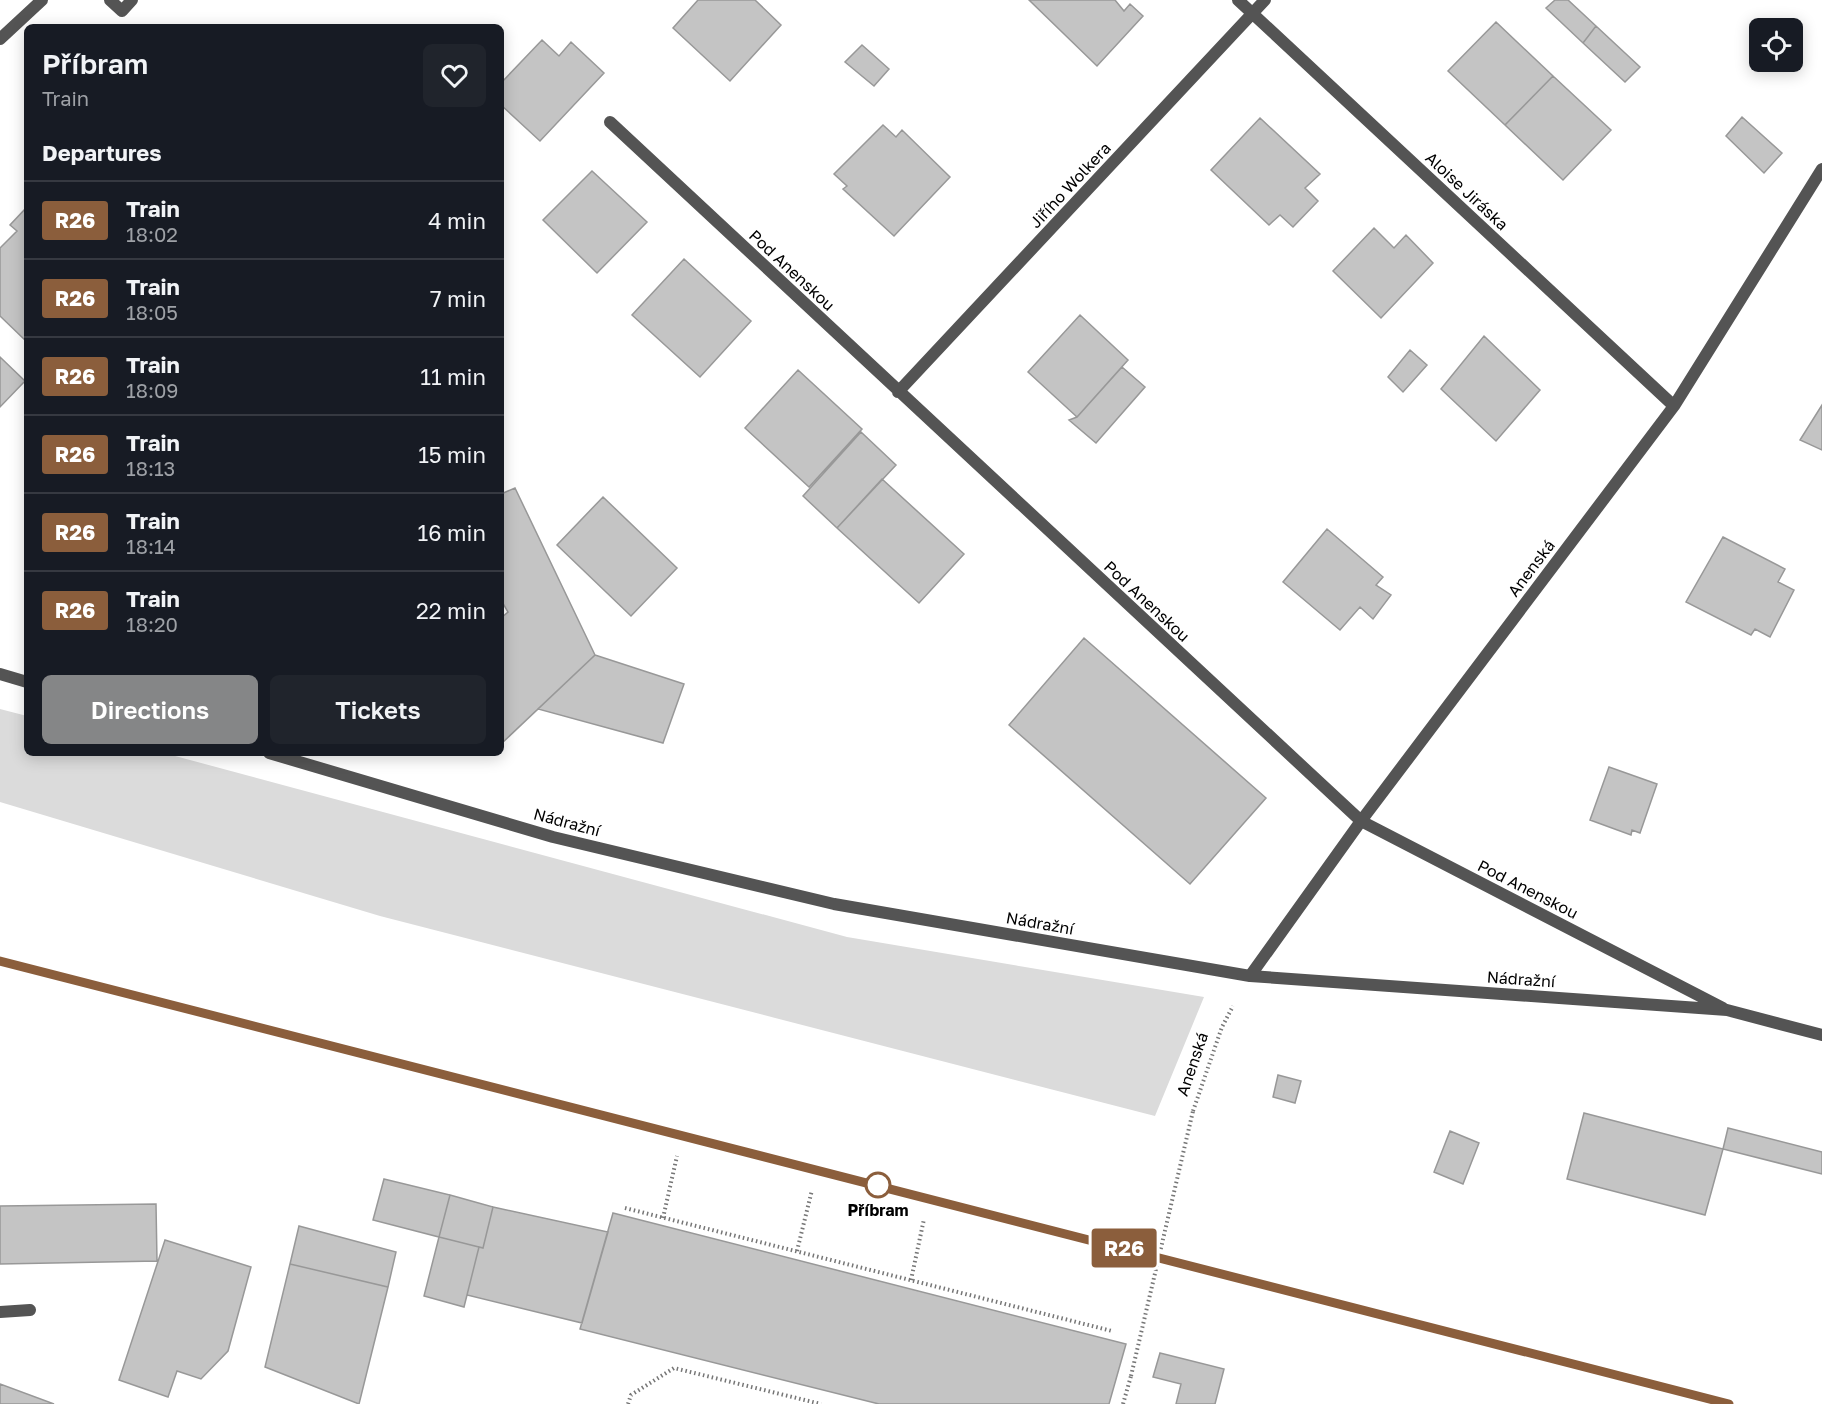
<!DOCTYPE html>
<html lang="en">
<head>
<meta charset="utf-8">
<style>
	body { margin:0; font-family:"Golos Text",sans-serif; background:#20242c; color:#f1f3f6; height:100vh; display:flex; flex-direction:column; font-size:22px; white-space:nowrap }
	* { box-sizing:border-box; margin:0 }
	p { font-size:20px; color:#9ea1a6 }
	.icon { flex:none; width:33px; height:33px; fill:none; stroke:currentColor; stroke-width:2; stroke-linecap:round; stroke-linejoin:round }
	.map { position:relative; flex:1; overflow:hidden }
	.details { position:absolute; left:24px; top:24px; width:480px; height:732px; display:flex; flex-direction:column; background:#171b24; border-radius:9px; box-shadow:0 3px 15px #0003 }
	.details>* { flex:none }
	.badge { padding:0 12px; border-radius:4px; font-size:21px; line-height:39px }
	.tools { position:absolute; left:1749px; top:18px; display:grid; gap:12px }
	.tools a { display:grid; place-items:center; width:54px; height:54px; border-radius:9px; background:#171b24; box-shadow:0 3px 15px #0003; font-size:30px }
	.map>.badge { position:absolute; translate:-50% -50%; box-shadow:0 0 0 3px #fff }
	h2 { padding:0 18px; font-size:22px; line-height:54px }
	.round { display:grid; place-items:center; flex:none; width:63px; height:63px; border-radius:9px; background:#20242c }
	.headline { display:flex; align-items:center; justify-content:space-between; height:102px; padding:0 18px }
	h1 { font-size:28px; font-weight:600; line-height:45px }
	.primary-button { display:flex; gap:12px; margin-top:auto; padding:12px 18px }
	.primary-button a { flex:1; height:69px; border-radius:9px; background:#858687; color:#fff; font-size:24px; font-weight:600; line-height:69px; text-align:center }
	.primary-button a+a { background:#20242c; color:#f1f3f6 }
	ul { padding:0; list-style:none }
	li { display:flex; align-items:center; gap:18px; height:78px; padding:0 18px; border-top:2px solid #363941 }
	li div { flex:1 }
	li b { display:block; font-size:22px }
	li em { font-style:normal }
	li .badge { min-width:66px; font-weight:700; text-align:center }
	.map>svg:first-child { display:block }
	.green { fill:#dbdbdb }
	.building { fill:#c4c4c4; stroke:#989898; stroke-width:1.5 }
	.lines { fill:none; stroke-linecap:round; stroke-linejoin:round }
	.path { stroke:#767676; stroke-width:4; stroke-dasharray:1.5 3; stroke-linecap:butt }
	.lane { stroke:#545454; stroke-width:12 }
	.street { stroke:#545454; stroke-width:12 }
	.rail-casing { stroke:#000; stroke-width:7 }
	.rail { stroke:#fff; stroke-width:4.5; stroke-dasharray:14; stroke-linecap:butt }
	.path-bridge { stroke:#767676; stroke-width:4; stroke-dasharray:1.5 3; stroke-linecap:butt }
	.line-casing { stroke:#fff; stroke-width:14 }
	.line { stroke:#8b5e3c; stroke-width:9 }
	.stop-dot { fill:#fff; stroke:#8b5e3c; stroke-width:3 }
	.labels { text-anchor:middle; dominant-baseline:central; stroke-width:5; stroke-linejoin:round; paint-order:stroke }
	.street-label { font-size:16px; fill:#000; stroke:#fff }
	.stop-label { font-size:16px; font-weight:bold; fill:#000; stroke:#fff }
</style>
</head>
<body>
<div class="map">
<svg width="1822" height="1404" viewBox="0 0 1822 1404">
	<rect width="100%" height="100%" fill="#fff"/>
	<path class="green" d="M0,709l27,7v37h137l683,184 357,60 -49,119 -775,-200 -380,-114z"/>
	<path class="building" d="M698,0h57l26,25 -51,56 -57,-53z
		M1029,0h86l9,11 6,-7 13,12 -46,50z
		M1555,0h13l28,26 -13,17 -37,-35z
		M1496,22l57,54 -48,49 -57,-54z
		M1596,26l44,41 -15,15 -42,-39z
		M542,40l17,16 12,-14 33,31 -64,68 -39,-36v-22z
		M862,45l27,24 -15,17 -29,-24z
		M1553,76l58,54 -48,50 -58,-55z
		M1742,117l40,36 -18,20 -38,-37z
		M1260,118l60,56 -15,14 13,13 -25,26 -13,-12 -11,10 -58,-55z
		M883,125l13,12 6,-7 48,47 -56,59 -51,-47 4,-3 -13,-12z
		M592,171l55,51 -50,51 -54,-53z
		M27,207v135l-27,-26v-68l17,-17 -7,-6z
		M1374,228l20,20 12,-13 27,28 -52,55 -48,-47z
		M684,259l67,62 -51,56 -68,-62z
		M1080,315l48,45 -51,57 -49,-45z
		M1484,336l56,54 -44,51 -55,-52z
		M1410,350l17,15 -24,27 -15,-15z
		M0,357l25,24 -25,26z
		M1122,367l23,20 -49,56 -27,-23 8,-3z
		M798,370l64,59 -53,58 -64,-59z
		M1822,405v45l-22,-10z
		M861,432l35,33 -59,63 -34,-32z
		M882,479l82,75 -45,49 -82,-75z
		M515,488l80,167 -94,89v-126l7,-6 -7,-12v-106z
		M603,497l74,71 -46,48 -74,-71z
		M1327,529l56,48 -7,8 15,10 -18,24 -13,-12 -20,23 -57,-48z
		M1723,537l62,32 -7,13 16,8 -24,47 -15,-8 -4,6 -65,-33z
		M1084,638l182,160 -76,86 -181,-159z
		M595,655l89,29 -21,59 -125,-34z
		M1609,767l48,17 -17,49 -8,-3 -1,5 -41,-15z
		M1278,1075l23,6 -6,22 -22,-6z
		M1584,1113l139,36 -18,66 -138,-36z
		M1728,1128l94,24v22l-99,-25z
		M1450,1131l29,12 -16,41 -29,-12z
		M384,1179l66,16 -11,42 -66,-17z
		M450,1195l43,12 -10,41 -44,-11z
		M156,1204l1,57 -157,3v-58z
		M493,1207l115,25 -26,91 -115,-28 12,-48 4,1z
		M613,1213l513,131 -17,60h-230l-299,-75z
		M299,1226l97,26 -8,35 -98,-23z
		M439,1237l40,10 -15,60 -40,-11z
		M165,1240l86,27 -23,84 -27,28 -24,-8 -9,26 -49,-17z
		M290,1264l98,23 -29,117 -94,-37z
		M1160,1353l64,16 -9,35h-39l5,-20 -28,-7z
		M0,1384l54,20h-54z"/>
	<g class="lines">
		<path class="path" d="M1193,1111l29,-84 11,-21
			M625,1208l487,123
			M663,1218l14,-62
			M797,1251l15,-61
			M911,1280l13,-61
			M628,1404l3,-9 43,-27 147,36
			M1123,1404l8,-28"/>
		<path class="lane" d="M0,1312l30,-2"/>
		<path class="street" d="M110,0l12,11 10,-11
			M1238,0l436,406
			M0,39l42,-39
			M610,122l751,699 362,187
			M898,392l367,-392
			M0,674l27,8
			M269,753l284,84 281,67 416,72 477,34 95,25
			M1250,976l111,-155 313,-415 148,-237"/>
		<g class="rail-casing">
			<path id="rail" d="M0,961l1729,443"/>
		</g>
		<use href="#rail" class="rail"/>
		<path class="path-bridge" d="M1131,1376l62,-265"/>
	</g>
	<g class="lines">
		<g class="line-casing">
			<path id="line" d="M0,961l1729,443"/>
		</g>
		<use href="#line" class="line"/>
	</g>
	<circle class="stop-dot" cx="878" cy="1185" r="12"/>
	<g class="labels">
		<g class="street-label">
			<text transform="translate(1070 185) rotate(-47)">Jiřího Wolkera</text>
			<text transform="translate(1467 191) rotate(43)">Aloise Jiráska</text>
			<text transform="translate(792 270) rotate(43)">Pod Anenskou</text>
			<text transform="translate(1531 568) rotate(-53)">Anenská</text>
			<text transform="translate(1147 601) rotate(43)">Pod Anenskou</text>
			<text transform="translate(567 822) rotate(15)">Nádražní</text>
			<text transform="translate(1528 889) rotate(27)">Pod Anenskou</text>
			<text transform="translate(1040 923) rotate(10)">Nádražní</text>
			<text transform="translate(1521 979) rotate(4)">Nádražní</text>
			<text transform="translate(1192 1064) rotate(-71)">Anenská</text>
		</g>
		<g class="stop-label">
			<text x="878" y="1210">Příbram</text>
		</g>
	</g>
</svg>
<div class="tools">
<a><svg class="icon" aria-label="locate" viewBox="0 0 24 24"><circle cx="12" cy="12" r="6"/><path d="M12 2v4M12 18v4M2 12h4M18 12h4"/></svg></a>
</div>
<b class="badge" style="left:1124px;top:1248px;background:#8b5e3c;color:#fff">R26</b>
<section class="details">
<div class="headline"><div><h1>Příbram</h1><p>Train</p></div><a class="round"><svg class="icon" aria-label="heart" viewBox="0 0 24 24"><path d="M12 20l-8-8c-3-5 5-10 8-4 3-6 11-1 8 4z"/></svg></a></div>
<h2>Departures</h2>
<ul>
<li><span class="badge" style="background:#8b5e3c;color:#fff">R26</span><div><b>Train</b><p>18:02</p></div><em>4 min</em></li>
<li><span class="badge" style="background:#8b5e3c;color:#fff">R26</span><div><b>Train</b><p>18:05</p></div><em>7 min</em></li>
<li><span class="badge" style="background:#8b5e3c;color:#fff">R26</span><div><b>Train</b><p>18:09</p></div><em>11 min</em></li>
<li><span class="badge" style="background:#8b5e3c;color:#fff">R26</span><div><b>Train</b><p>18:13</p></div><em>15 min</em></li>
<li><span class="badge" style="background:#8b5e3c;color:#fff">R26</span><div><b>Train</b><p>18:14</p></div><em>16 min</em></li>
<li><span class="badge" style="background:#8b5e3c;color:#fff">R26</span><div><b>Train</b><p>18:20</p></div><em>22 min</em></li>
</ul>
<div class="primary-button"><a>Directions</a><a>Tickets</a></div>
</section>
</div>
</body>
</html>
